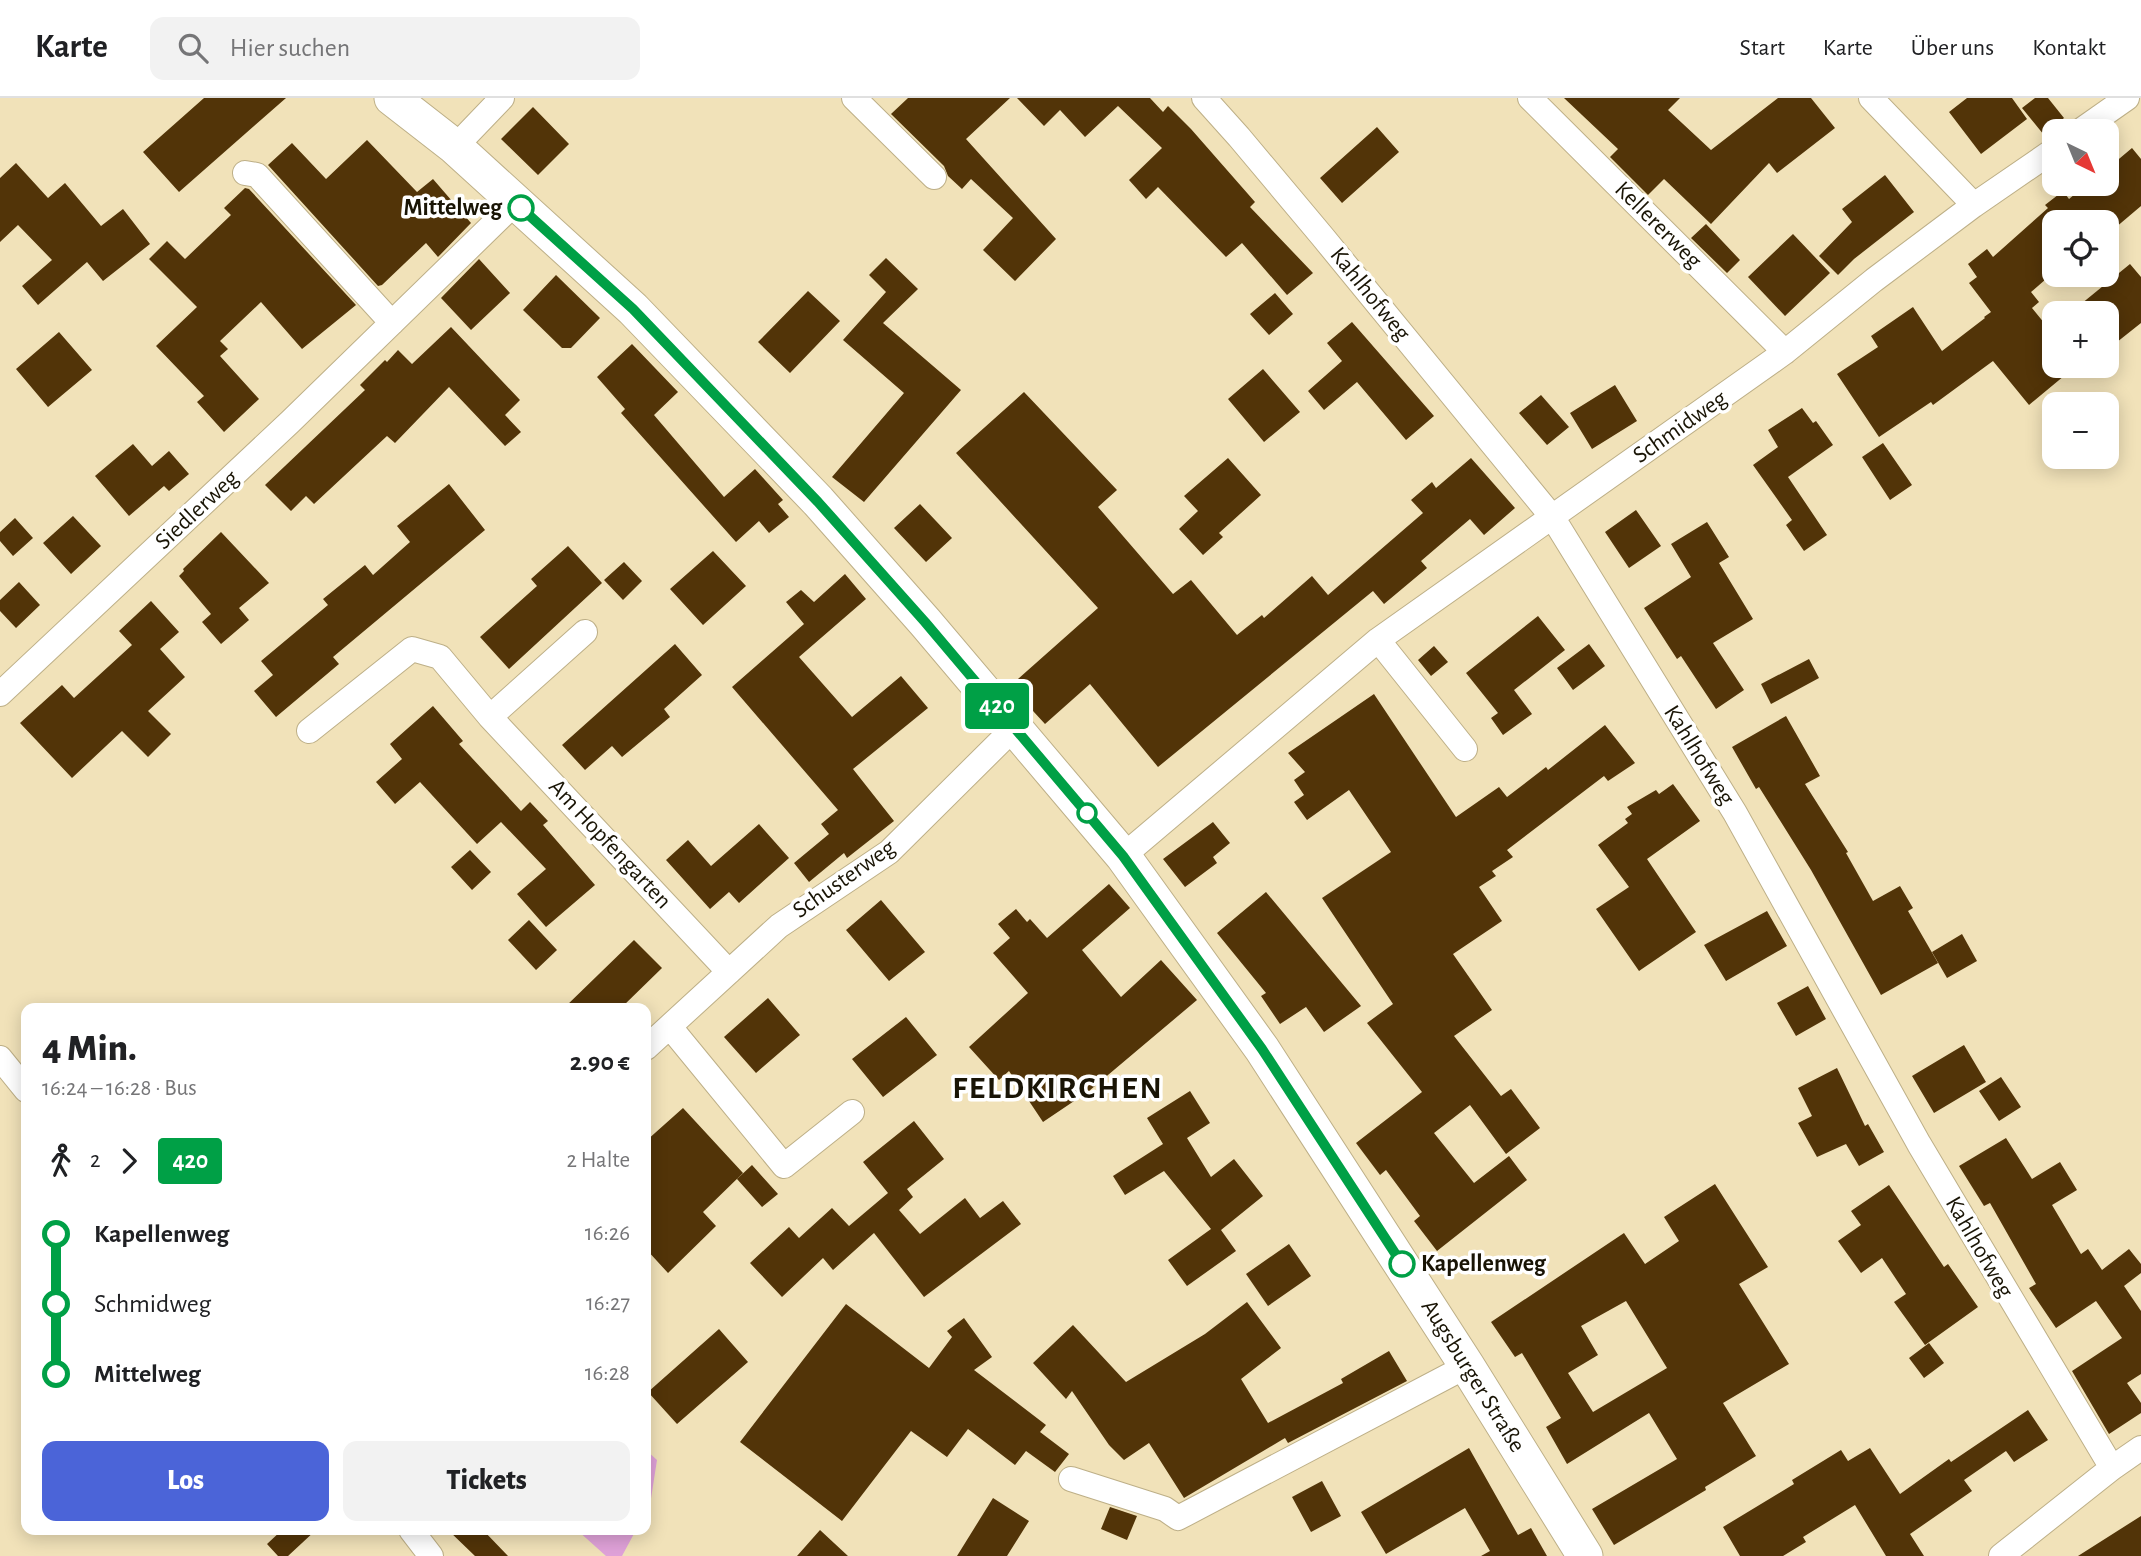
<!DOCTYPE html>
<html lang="de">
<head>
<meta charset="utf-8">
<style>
	body { margin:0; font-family:"Alegreya Sans",sans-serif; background:#f2f2f2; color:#202124; height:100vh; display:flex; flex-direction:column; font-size:26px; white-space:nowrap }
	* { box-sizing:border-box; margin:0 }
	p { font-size:23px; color:#757577 }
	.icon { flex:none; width:38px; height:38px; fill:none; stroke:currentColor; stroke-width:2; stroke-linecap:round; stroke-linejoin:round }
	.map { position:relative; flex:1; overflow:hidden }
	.sheet { position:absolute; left:21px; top:905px; width:630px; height:532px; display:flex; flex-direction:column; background:#fff; border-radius:14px; box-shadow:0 4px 18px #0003 }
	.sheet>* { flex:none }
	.badge { padding:0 14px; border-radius:5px; font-size:24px; line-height:46px }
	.needle { width:46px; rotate:137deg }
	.tools { position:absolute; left:2042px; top:21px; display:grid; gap:14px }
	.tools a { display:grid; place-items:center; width:77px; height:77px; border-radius:14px; background:#fff; box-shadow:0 4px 18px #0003; font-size:35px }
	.map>.badge { position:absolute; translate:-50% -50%; box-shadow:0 0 0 4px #fff }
	.legs { display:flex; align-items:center; gap:10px; height:77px; padding:0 21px; font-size:23px }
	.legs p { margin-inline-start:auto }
	.summary { display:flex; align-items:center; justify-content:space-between; height:119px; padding:0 21px }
	h1 { font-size:38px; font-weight:800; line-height:52px }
	.button { display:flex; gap:14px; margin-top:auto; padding:14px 21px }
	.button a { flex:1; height:80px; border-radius:14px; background:#4b64d8; color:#fff; font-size:28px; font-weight:800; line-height:80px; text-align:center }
	.button a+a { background:#f2f2f2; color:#202124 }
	ul { padding:0 21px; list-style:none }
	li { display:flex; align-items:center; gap:24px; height:70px; font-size:26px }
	li i { display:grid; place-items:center; width:10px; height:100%; margin:0 9px; background:currentColor }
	li i::after { content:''; width:18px; height:18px; margin:-9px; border:5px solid; border-radius:50%; background:#fff }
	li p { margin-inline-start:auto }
	li:first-child i { background:linear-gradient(#0000 50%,currentColor 0) }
	li:last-child i { background:linear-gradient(currentColor 50%,#0000 0) }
	header { display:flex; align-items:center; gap:42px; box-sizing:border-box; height:98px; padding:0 35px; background:#fff; border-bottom:2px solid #e0e0e0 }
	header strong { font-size:33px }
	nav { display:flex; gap:38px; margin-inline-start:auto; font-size:24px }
	.search { width:490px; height:63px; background:#f2f2f2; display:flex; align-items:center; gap:18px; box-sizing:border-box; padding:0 24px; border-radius:14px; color:#757577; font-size:26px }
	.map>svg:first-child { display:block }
	.green { fill:#e0a2d9 }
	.building { fill:#523408; fill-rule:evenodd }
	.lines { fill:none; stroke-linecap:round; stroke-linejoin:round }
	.minor-casing { stroke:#bdaf87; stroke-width:26 }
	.secondary-casing { stroke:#bdaf87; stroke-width:37 }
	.minor { stroke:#fff; stroke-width:24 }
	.secondary { stroke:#fff; stroke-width:35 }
	.line-1-casing { stroke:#fff; stroke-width:16 }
	.line-1 { stroke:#00a046; stroke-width:10 }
	.stop-1-dot { fill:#fff; stroke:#00a046; stroke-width:3.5 }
	.labels { text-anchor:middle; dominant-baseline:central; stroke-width:7; stroke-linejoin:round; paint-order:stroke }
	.stop-label { font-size:24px; font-weight:bold; fill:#191405; stroke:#fff; text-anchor:end }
	.street-label { font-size:24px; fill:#191405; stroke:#fff }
	.district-label { font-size:32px; font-weight:bold; letter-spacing:2px; fill:#191405; stroke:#fff }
</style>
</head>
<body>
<header>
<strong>Karte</strong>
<div class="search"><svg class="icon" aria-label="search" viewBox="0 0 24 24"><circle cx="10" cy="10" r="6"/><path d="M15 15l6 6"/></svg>Hier suchen</div>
<nav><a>Start</a><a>Karte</a><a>Über uns</a><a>Kontakt</a></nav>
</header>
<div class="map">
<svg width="2141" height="1458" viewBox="0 0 2141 1458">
	<rect width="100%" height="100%" fill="#f1e2b9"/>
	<path class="green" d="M646,1352l11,10 -7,45 -4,7z
		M577,1432h59l-14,26h-16z"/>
	<path class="building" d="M204,0h82l-107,94 -36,-40z
		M908,0h102l-44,41 90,100 -41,42 -32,-31 30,-32 -42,-39 -9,10 -14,-13 -4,-10 -53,-52z
		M1017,0h133l13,14 5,-6 23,23 64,73 -5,5 63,66 -26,22 -45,-52 -16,14 -68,-70 -12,12 -17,-19 33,-32 -44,-42 -33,31 -25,-27 -16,16z
		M1564,0h116l-12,12 43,40 67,-52h33l24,30 -58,45 -8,-10 -58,61 -47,-45 -16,16 -38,-38 8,-8z
		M1967,0h45l15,21 -46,35 -32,-42z
		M2035,0h13l16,20 -20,17 -22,-27z
		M533,9l36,37 -31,31 -37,-36z
		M1377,29l22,25 -57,51 -22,-25z
		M367,42l50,52 16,-13 38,44 -33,34 -12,-14 -44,42 -4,1 -110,-121 24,-22 34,36z
		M2132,50l9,11v47l-26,22 -12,-16 -12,10h-37v50l-23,20 8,10 -7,6 22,27v31h22l-47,39 -36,-44 -60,44 -2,-3 -52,35 -42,-63 41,-27 -7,-11 42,-29 29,44 43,-33 -1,-1 7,-5 -22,-29 8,-6 -9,-13 19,-15 6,8 55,-49 -3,-3 18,-14 6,8 18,-15h20v-15z
		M16,65l32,35 17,-15 36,43 22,-17 27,35 -47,37 -16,-19 -49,43 -16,-19 30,-26 -34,-35 -18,17v-64z
		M1885,77l29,37 -60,47 -16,16 -19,-19 33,-34 -10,-13z
		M245,90l4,1 107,116 -54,44 -41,-47 -41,39 8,8 -8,7 39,43 -35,33 -27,-30 7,-6 -48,-50 41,-39 -48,-48 18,-18 18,18 46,-44 -7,-7z
		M1706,126l34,36 -13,13 -36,-35z
		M1793,136l37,39 -45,43 -37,-39z
		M886,160l32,31 -35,34 78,67 -97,112 -32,-25 72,-84 -61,-53 43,-48 -17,-17z
		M479,161l31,34 -39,37 -30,-32z
		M2130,166l11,13v46l-34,27v-37h-37z
		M556,177l44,43 -29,30h-9l-39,-38z
		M808,193l32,30 -50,52 -32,-31z
		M1275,195l18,21 -24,21 -19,-21z
		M1352,224l82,94 -28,24 -49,-58 -33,28 -16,-19 34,-30 -15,-18z
		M451,229l69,73 -15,15 16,17 -16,14 -56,-59 -54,56 -8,-7 -73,68 -8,-8 -15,15 -26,-26 100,-95 -5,-5 25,-25 2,2 11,-12 14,14z
		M59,234l33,38 -44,37 -32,-38z
		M632,246l46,48 -24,23 70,82 31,-28 28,31 -5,4 11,13 -20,16 -10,-12 -23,21 -115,-129 4,-4 -28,-32z
		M1263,271l37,43 -36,30 -36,-43z
		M1615,287l22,36 -45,28 -22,-36z
		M1024,294l93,98 -19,17 75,87 18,-14 46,55 25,-20 2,3 48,-42 16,19 95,-82 -12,-13 21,-18 4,6 35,-30 44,50 -31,27 -14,-16 -49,42 6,7 -43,36 -11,-13 -215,176 -68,-83 -45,40 -35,-38 88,-78 -142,-155z
		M1541,297l28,32 -22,18 -28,-32z
		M1802,310l11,15 3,-2 17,24 -45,32 39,58 -23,16 -18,-26 6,-5 -39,-55 25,-18 -10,-17z
		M1883,345l29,42 -22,15 -28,-43z
		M133,346l19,22 17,-15 20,23 -20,17 -5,-5 -35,30 -34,-40z
		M1228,360l33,37 -42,38 4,4 -20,18 -24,-26 19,-18 -14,-15z
		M449,386l36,46 -152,127 6,7 -63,53 -22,-26 19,-16 -12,-14 67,-56 -5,-6 42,-34 8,10 37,-33 -13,-16z
		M920,406l32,34 -26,24 -32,-34z
		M1636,412l25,36 -32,22 -24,-36z
		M73,418l28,30 -30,28 -28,-31z
		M15,420l18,20 -20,18 -13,-15v-9z
		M1707,424l22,35 -10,6 34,56 -40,24 31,47 -28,19 -35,-53 -4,3 -33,-51 47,-31 -20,-33z
		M221,434l48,51 -30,25 10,12 -28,24 -19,-22 9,-8 -32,-38 5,-5 -1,-2z
		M568,448l34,37 -93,86 -29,-32 57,-51 -6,-7z
		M713,453l33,35 -43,39 -33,-36z
		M624,464l18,19 -19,19 -19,-20z
		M845,476l21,25 -67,58 53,60 49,-41 27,32 -75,61 41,52 -47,37 -3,-5 -35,29 -15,-19 35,-29 -8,-10 17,-14 -106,-123 72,-63 -18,-22 15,-12 13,12z
		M19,484l21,23 -24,23 -16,-17v-11z
		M151,503l28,31 -19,17 25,28 -37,34 23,23 -23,23 -26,-26 -50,47 -52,-55 42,-38 12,13 58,-53 -13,-14z
		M1538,518l27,34 -51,40 18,24 -29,21 -12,-17 7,-5 -32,-40z
		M675,546l27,31 -38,34 6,8 -48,40 -10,-11 -27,24 -23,-25z
		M1589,546l16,22 -32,24 -16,-22z
		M1434,548l14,16 -17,14 -13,-16z
		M1809,561l10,19 -48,26 -10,-20z
		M1374,596l82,123 43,-30 8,10 39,-30 2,3 57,-45 30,38 -27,18 -4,-5 -97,74 6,7 -21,14 4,5 -17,11 23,34 -49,33 39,56 -38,26 47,60 10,-7 29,39 -34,26 -36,-49 -36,28 40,50 35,-27 18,24 -90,71 -23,-30 6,-5 -34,-46 -6,5 -24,-32 66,-51 -55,-69 26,-19 -71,-106 69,-46 -42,-62 -42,30 -13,-18 10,-7 -10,-15 11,-8 -17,-19z
		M433,608l30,35 -4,3 62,67 9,-9 18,19 -5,4 52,60 -49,42 -29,-33 29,-25 -45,-47 -24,22 -57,-62 -25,22 -19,-22 26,-23 -12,-15z
		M1786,618l34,60 -15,8 43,68 -2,1 27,48 27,-15 13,22 -5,3 30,52 -57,32 -70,-125 -52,-83 -3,2 -24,-42z
		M1673,686l27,37 -53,38 49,73 -57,39 -43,-62 33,-22 -31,-42 30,-22 -3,-4 7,-5 -5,-7 29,-17 3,4z
		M1213,724l17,21 -17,14 4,6 -32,24 -22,-28z
		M759,726l30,34 -50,45 -10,-11 -19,17 -44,-49 22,-20 23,26z
		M470,752l21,22 -19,18 -21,-23z
		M1109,786l21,24 -48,42 39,47 40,-37 36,40 -108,91 -46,31 -34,-51 -10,9 -30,-33 59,-54 -35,-40 17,-15 -12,-14 18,-15 11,13 3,-3 17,19z
		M1266,794l95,114 -37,26 -18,-25 -26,17 -19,-28 5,-3 -49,-60z
		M881,802l44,52 -36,29 -43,-51z
		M1767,813l20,35 -61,35 -22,-36z
		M529,822l28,30 -21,20 -28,-30z
		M1962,836l15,27 -30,17 -15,-26z
		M634,842l28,28 -41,40h-57z
		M1808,888l18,33 -30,17 -19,-33z
		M768,900l32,37 -44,38 -32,-36z
		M906,919l31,38 -54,42 -31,-38z
		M1964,947l22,37 -52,31 -22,-37z
		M1837,970l28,58 3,-2 16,28 -25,14 -13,-22 -29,13 -19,-34 14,-7 -14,-28z
		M2001,979l20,30 -22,14 -20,-30z
		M1190,993l20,32 -23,15 24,39 23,-18 29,37 -42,34 15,21 -49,35 -19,-26 43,-31 -47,-58 -39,24 -12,-19 50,-32 -16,-26z
		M683,1010l60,65 -40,39 13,14 -48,47 -22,-24v-108z
		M914,1023l30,38 -37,30 6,8 -14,13 21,24 45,-36 15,20 23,-17 18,23 -97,73 -50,-64 -41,37 -10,-12 -41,39 -32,-34 39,-36 10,11 33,-30 17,18 39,-33 -25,-31z
		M2006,1040l26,41 28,-17 17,28 -25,15 29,49 7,-5 14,21 27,-21 12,15v9l-17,13 17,25v63l-14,9 14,20v10l-32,21 -37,-63 50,-33 -26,-37 -40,27 -27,-40 7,-4 -46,-81 -6,3 -25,-40z
		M752,1067l26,29 -16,13 -25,-28z
		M1715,1086l53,83 -29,17 50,80 -66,39 33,53 -51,31 1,3 -92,55 -22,-36 85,-50 -28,-46 -82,51 -21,-37 15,-9 -39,-65 -7,4 -24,-35 133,-89 21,31 34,-23 -15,-24zM1626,1203l41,67 -74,44 -25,-39 30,-18 -17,-29z
		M1889,1087l55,82 4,-3 30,43 -53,38 -31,-43 12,-8 -24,-36 -21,15 -23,-32 23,-16 -10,-14z
		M1289,1146l22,32 -43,30 -22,-32z
		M1247,1204l34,46 -40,31 27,44 75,-40 -2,-4 48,-28 18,30 -119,62 -3,-5 -101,60 -35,-55 -25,17 -15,-15 -37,-54 -6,8 -33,-36 40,-38 53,57 79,-48z
		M846,1206l83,64 23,-31 -5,-6 17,-13 28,39 -18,13 72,55 -6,7 29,22 -14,18 -29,-21 -11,14 -47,-36 -21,28 -36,-26 -69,90 -102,-79z
		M719,1231l29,33 -71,62 -29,-32z
		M1929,1245l15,20 -20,15 -15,-20z
		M2028,1312l20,30 -34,22 -8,-11 -42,29 8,11 -62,43 14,22h-38l-31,-51 -52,32 3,5 -23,14h-43l-17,-29 71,-43 -2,-4 49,-30 7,11 22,-13 30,46 49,-35 2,3z
		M1469,1350l49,87 13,-7 16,28h-66l9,-5 -25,-43 -79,46 -25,-42z
		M1322,1383l19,35 -30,16 -19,-35z
		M993,1400l36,23 -22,35h-50z
		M1110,1409l27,9 -10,24 -26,-11z
		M2141,1418v40h-63z
		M282,1432h34l-28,26h-10l-11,-12z
		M448,1432h35l25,26h-33z
		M820,1432l28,26h-51z"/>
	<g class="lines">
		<g class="minor-casing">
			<path id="minor" d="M854,0l80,79
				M1204,0l35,39 83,99 231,282 182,295 184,331 193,324
				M1530,0l255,254
				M1871,0l103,107
				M2080,33l47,-33
				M455,49l47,-49
				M245,75l12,2 135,148
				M1378,542l87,109
				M0,596l290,-272 225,-219
				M490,619l95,-85
				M309,633l103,-82 28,8 50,60 239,255
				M1123,758l255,-216 407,-288 89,-72 100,-75 80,-55
				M670,929l114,139 68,-54
				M646,950l133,-122 110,-74 126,-125
				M0,960l26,32
				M1071,1381l94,30 13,9 289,-152
				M411,1432l20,26
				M2001,1458l111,-88 29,-20"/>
		</g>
		<g class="secondary-casing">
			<path id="secondary" d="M392,0l63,49 178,162 185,192 107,121 198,234 139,193 205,317 118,190"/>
		</g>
		<use href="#minor" class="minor"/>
		<use href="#secondary" class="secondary"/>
	</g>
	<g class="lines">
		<g class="line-1-casing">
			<path id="line-1" d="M521,110l112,101 185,193 107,120 198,234 139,193 140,215"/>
		</g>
		<use href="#line-1" class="line-1"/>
	</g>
	<g class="stop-1-dot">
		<circle cx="521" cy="110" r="12"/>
		<circle cx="1087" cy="715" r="9"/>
		<circle cx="1402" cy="1166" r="12"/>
	</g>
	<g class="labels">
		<g class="stop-label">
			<text x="502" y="110">Mittelweg</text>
			<text x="1421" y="1166" text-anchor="start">Kapellenweg</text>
		</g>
		<g class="street-label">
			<text transform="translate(1658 127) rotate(45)">Kellererweg</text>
			<text transform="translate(1370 196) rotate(51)">Kahlhofweg</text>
			<text transform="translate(1680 329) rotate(-35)">Schmidweg</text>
			<text transform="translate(197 412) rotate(-43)">Siedlerweg</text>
			<text transform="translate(1699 657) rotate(58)">Kahlhofweg</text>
			<text transform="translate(610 746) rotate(47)">Am Hopfengarten</text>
			<text transform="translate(844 781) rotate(-35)">Schusterweg</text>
			<text transform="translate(1979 1149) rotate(60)">Kahlhofweg</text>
			<text transform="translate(1473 1278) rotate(58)">Augsburger Straße</text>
		</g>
		<g class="district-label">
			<text x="1058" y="990">FELDKIRCHEN</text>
		</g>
	</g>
</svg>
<div class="tools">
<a><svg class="needle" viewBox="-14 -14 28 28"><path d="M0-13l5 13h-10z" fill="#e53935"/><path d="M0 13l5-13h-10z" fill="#757577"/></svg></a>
<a><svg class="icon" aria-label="locate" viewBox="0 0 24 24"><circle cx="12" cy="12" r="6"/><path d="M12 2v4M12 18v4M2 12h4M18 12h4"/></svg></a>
<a>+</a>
<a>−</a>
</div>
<b class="badge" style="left:997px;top:608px;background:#00a046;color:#fff">420</b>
<section class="sheet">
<div class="summary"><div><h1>4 Min.</h1><p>16:24 – 16:28 · Bus</p></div><b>2.90 €</b></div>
<div class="legs"><svg class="icon" aria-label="walk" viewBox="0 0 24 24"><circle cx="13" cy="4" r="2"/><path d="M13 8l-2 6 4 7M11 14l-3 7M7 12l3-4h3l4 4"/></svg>2<svg class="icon" aria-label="forward" viewBox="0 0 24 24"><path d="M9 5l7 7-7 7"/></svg><b class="badge" style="background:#00a046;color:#fff">420</b><p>2 Halte</p></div>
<ul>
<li><i style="color:#00a046"></i><b>Kapellenweg</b><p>16:26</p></li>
<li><i style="color:#00a046"></i><span>Schmidweg</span><p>16:27</p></li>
<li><i style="color:#00a046"></i><b>Mittelweg</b><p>16:28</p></li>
</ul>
<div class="button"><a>Los</a><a>Tickets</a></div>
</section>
</div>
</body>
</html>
